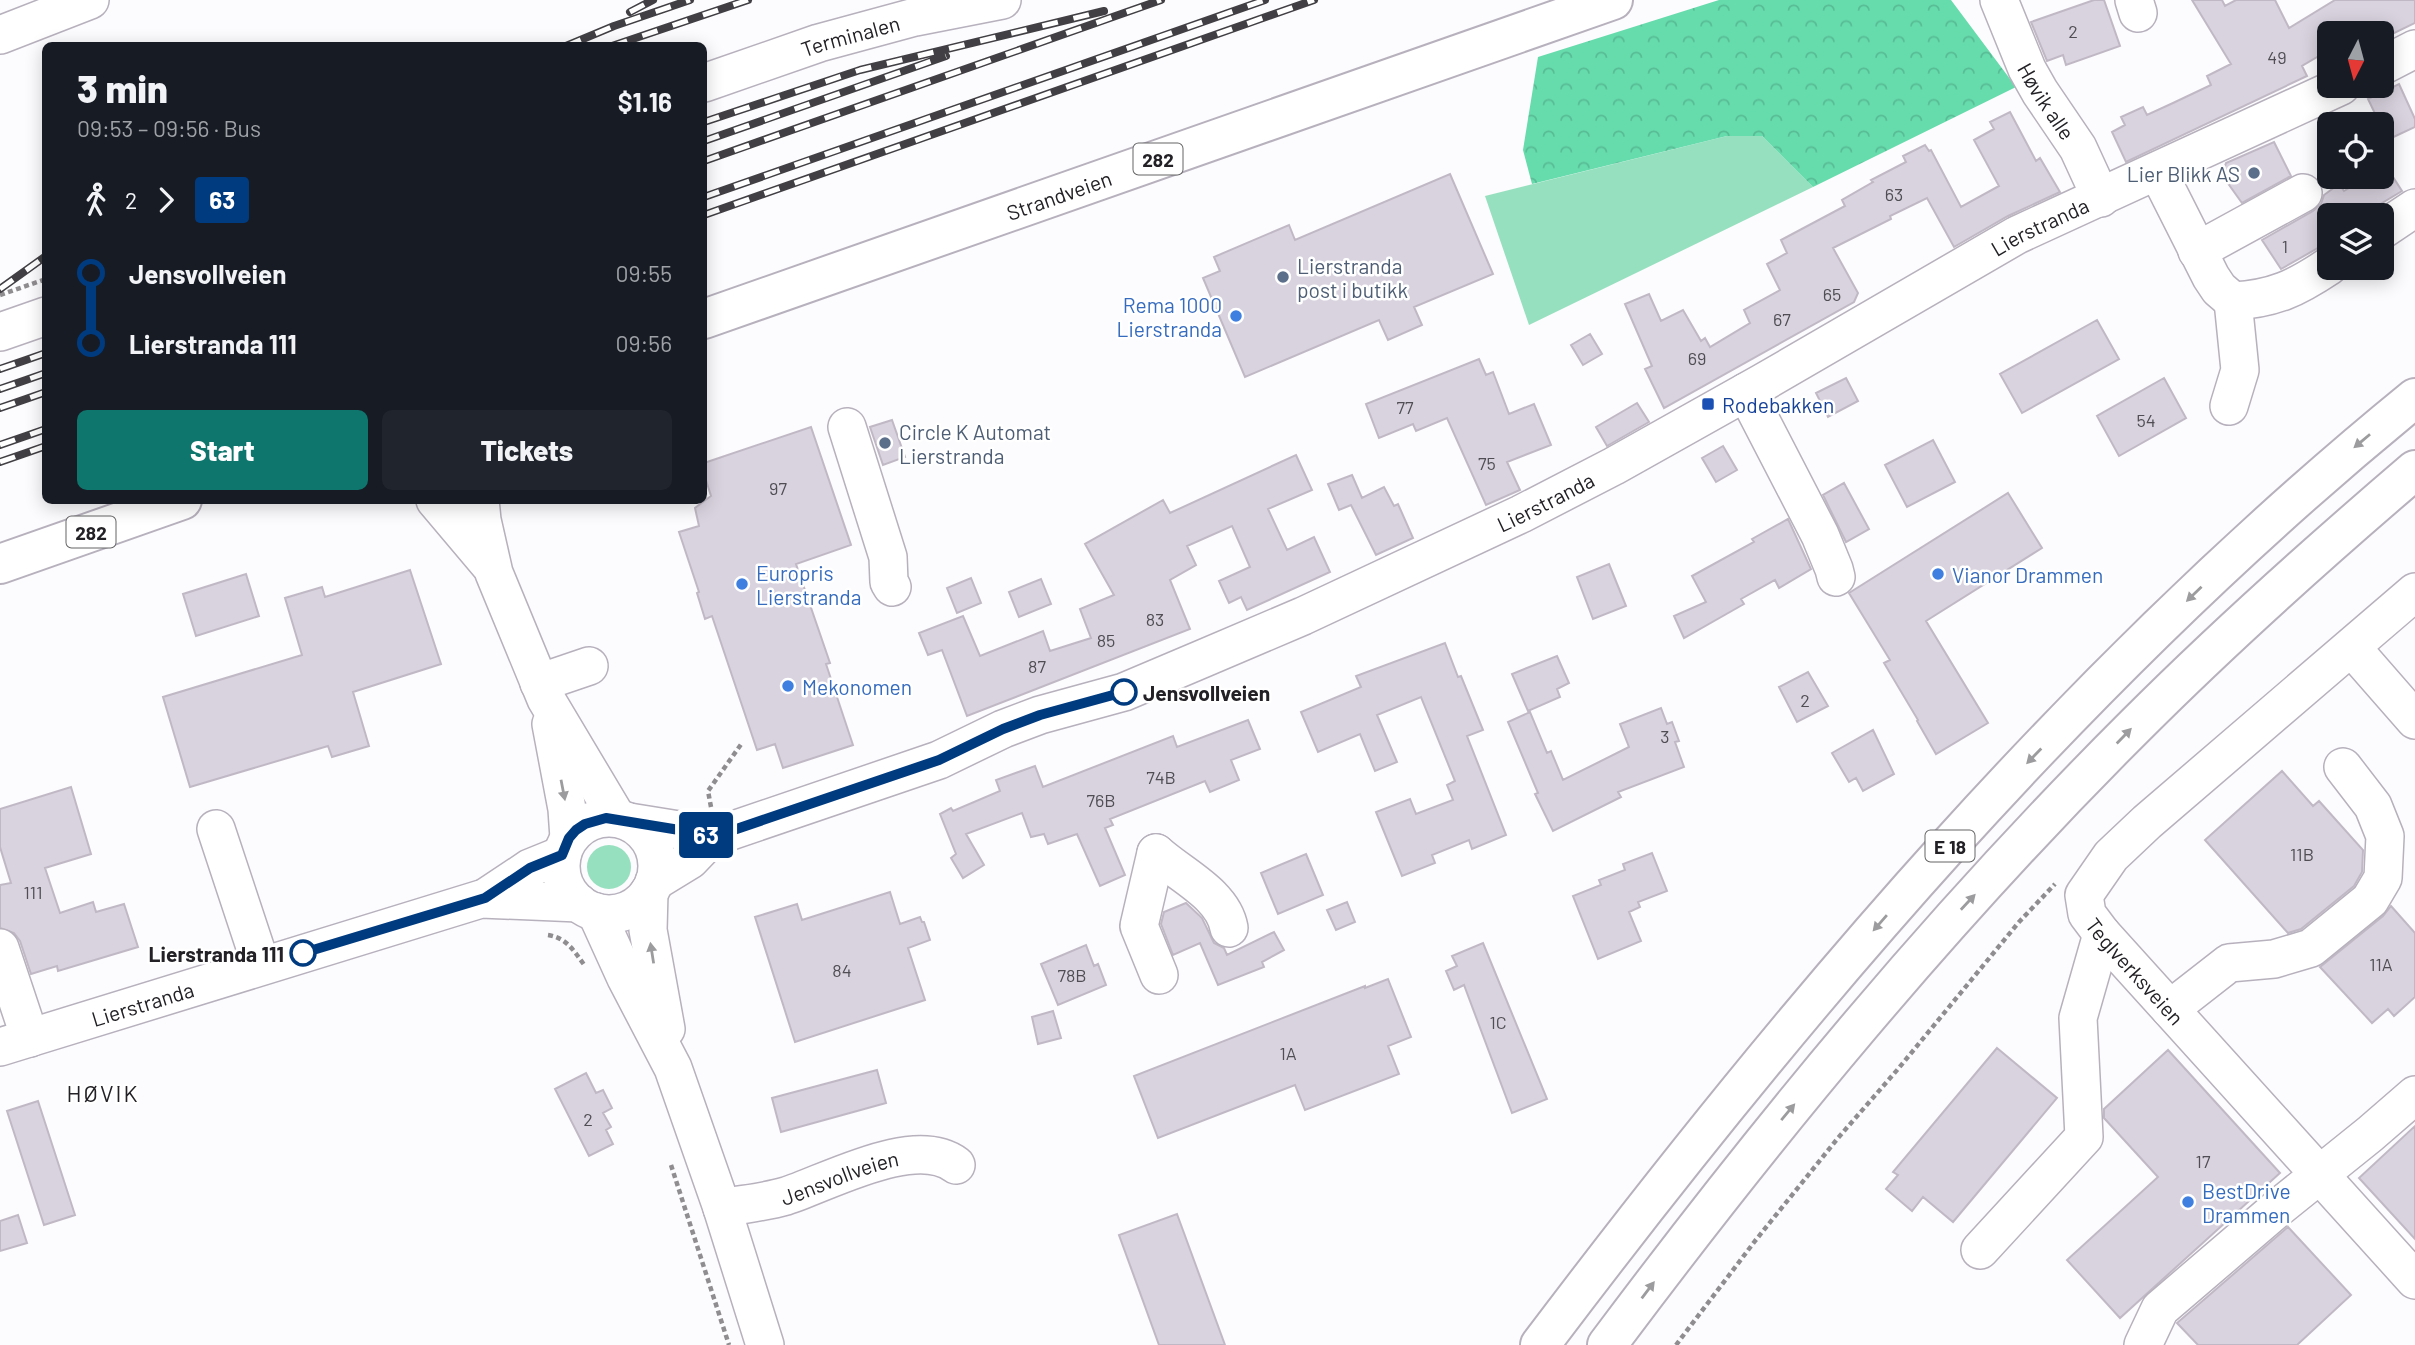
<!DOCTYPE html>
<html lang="en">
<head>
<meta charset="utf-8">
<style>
	body { margin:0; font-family:Barlow,sans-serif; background:#20242c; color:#f1f3f6; height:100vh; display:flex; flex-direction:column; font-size:26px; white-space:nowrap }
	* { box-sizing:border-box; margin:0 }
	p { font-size:23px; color:#9ea1a6 }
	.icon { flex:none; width:38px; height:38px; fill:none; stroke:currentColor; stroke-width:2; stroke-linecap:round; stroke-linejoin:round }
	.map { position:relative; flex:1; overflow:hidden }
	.side { position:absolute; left:42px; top:42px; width:665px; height:462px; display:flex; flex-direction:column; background:#171b24; border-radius:10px; box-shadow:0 4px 18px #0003 }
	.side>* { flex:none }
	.badge { padding:0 14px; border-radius:5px; font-size:24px; line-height:46px }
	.needle { width:46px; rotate:186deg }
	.buttons { position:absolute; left:2317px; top:21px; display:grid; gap:14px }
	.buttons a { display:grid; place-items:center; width:77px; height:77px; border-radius:10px; background:#171b24; box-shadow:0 4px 18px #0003; font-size:35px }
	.map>.badge { position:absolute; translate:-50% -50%; box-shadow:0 0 0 4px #fff }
	.legs { display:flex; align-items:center; gap:10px; height:77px; padding:0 35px; font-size:23px }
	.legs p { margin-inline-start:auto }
	.summary { display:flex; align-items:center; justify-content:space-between; height:119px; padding:0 35px }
	h1 { font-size:38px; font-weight:800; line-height:52px }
	.cta { display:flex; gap:14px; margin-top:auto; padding:14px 35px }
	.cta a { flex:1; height:80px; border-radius:10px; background:#0f766e; color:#fff; font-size:28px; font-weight:800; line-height:80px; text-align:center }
	.cta a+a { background:#20242c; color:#f1f3f6 }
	ul { padding:0 35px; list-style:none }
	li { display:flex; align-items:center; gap:24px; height:70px; font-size:26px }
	li i { display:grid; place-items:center; width:10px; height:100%; margin:0 9px; background:currentColor }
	li i::after { content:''; width:18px; height:18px; margin:-9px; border:5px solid; border-radius:50%; background:#171b24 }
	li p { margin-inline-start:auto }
	li:first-child i { background:linear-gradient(#0000 50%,currentColor 0) }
	li:last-child i { background:linear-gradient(currentColor 50%,#0000 0) }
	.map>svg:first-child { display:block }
	.green { fill:#96e0bf }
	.forest { fill:url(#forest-crowns) }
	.building { fill:#d9d3df; stroke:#c0b9c5; stroke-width:2 }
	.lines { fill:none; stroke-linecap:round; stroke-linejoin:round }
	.minor-casing { stroke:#b7b1bd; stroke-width:40 }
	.major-casing { stroke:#b7b1bd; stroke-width:42 }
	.highway-casing { stroke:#b7b1bd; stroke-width:42 }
	.path { stroke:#8f8d90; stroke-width:4.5; stroke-dasharray:5 3.5; stroke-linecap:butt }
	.minor { stroke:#fff; stroke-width:37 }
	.major { stroke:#fff; stroke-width:38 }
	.highway { stroke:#fff; stroke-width:38 }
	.rail-casing { stroke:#413f43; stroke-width:8 }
	.rail { stroke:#fff; stroke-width:5; stroke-dasharray:16; stroke-linecap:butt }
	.oneway { fill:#9c9b9d }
	.line-1-casing { stroke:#fff; stroke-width:16 }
	.line-1 { stroke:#003b80; stroke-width:10 }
	.service-dot { fill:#5c6f8a; stroke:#fff; stroke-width:2.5 }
	.shop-dot { fill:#3f7fe0; stroke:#fff; stroke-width:2.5 }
	.transit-dot { fill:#1a4fb4; stroke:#fff; stroke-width:2.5 }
	.stop-1-dot { fill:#fff; stroke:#003b80; stroke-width:3.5 }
	.labels { text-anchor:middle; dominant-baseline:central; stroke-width:5; stroke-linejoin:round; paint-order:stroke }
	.number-label { font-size:18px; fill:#504e54 }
	.shield { fill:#fff; stroke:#656466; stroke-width:2 }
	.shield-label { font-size:19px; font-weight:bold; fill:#232125 }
	.street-label { font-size:21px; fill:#232125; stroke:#fff }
	.service-label { font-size:21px; fill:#4e5e75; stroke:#fff; text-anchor:start }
	.shop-label { font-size:21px; fill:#366cbe; stroke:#fff; text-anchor:start }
	.transit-label { font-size:21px; fill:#164399; stroke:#fff; text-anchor:start }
	.stop-label { font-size:21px; font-weight:bold; fill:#232125; stroke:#fff; text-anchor:start }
	.neighbourhood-label { font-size:23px; letter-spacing:2px; fill:#232125; stroke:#fff }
</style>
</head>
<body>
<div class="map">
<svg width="2415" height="1345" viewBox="0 0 2415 1345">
	<defs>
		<pattern id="forest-crowns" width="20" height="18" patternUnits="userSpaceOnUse" patternTransform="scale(1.75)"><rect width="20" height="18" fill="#66dbac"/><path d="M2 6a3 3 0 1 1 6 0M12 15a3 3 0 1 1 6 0" fill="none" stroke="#58bc94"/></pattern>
	</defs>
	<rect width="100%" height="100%" fill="#fcfbfd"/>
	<path class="green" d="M1727,136h35l51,51 -284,138 -44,-129z
		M587 867a22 22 0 1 1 44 0a22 22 0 1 1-44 0Z"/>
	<path class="forest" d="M1719,0h232l65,87 -203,100 -51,-51h-35l-195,48 -9,-34 15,-93z"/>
	<path class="building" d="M2094,0h10l16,46 -54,19 -3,-10 -16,6 -16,-39z
		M2192,0h30l3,6 11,-6h39l14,28 46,-28h80v23l-33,16v-6h-53v17l-27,16 5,10 -181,86 -14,-30 13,-7 -4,-8 22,-10 4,8 26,-12 38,-18 -4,-9 24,-12z
		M2399,84l16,35v8l-28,13 -5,-16h-2l-12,-25z
		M2010,112l26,49 4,-3 20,34 -52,24 -54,31 -27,-49 -37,18 1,3 -58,29 25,45 -4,9 -190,106 -19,-39 7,-3 -27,-62 24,-10 12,27 22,-11 18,31 4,-3 5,9 40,-24 -6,-13 36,-20 -13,-26 20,-11 -6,-13 64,-34 -3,-6 31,-18 -2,-2 35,-18 -3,-6 22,-11 4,6 2,-1 30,57 38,-21 -25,-46 20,-11 -4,-7z
		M2274,142l17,34 -49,27 -20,-28 4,-12z
		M1450,174l43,100 -79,33 8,18 -34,15 -9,-20 -134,57 -42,-99 17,-7 -6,-14 75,-32 6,15z
		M2367,177h26l9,14 -40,24h-33v30l-11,3 -37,21 -19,-29 51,-29 8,-7 3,-9 15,-11 5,7z
		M2097,320l22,39 -97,54 -22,-39z
		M1590,334l12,20 -19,11 -12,-20z
		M1479,359l7,16 7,-3 16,42 25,-10 17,41 -44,17 13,28 -34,15 -39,-87 -31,13 -3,-7 -34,14 -13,-34z
		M1846,378l12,23 -30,16 -12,-24z
		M2164,378l22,40 -67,38 -22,-40z
		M1637,403l12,19 -42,24 -11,-19z
		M892,420l13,37 -22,8 -13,-38z
		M811,427l40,118 -55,19 34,99 -4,1 27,81 -70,23 -8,-24 -18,6 -45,-134 -7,3 -8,-26 2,-1 -20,-60 20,-6 -4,-18 16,-12 -7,-22v-11z
		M1933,440l22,42 -48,25 -22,-42z
		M1723,446l14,24 -21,12 -14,-24z
		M1296,455l16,35 -44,19 19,41 27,-13 16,35 -83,38 -6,-13 -12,6 -10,-22 31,-14 -18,-41 -45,20 9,19 -26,15 20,49 -223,87 -25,-66 -14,5 -9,-22 44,-17 17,40 63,-25 7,20 41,-13 -11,-29 34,-14 -29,-51 78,-44 7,13z
		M1352,475l10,23 22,-11 10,19 4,-2 15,34 -37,17 -25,-50 -12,5 -11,-26z
		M1844,483l25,46 -23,13 -23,-47z
		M2008,493l34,55 -116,73 62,102 -52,31 -19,-33 1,-1 -34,-57 6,-3 -41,-67z
		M1788,519l23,50 -32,19 -4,-8 -34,19 3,5 -60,34 -10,-22 32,-14 -14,-26 62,-34 -2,-3z
		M1609,564l17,42 -33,13 -16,-42z
		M410,570l31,94 -88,28 16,54 -37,11 -4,-11 -138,41 -27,-90 139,-42 -17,-57 37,-11 3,10z
		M246,574l13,42 -63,20 -13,-42z
		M971,578l10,25 -24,10 -10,-25z
		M1041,579l10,25 -32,13 -10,-25z
		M1445,643l13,34 3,-1 22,54 -16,6 39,99 -34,14 -3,-9 -37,15 3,8 -33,13 -26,-64 34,-13 6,15 37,-14 -6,-15 8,-4 -34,-84 -44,18 20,47 -22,9 -15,-37 -42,18 -17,-40 60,-25 -5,-11z
		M1557,656l12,27 -12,6 3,8 -32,14 -16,-37z
		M1808,672l20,34 -31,16 -18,-35z
		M1661,708l6,16 5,-2 7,19 -4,1 9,25 -66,25 3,5 -68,34 -18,-37 3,-1 -30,-71 22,-10 17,41 4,-2 12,29 66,-33 -9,-23z
		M1248,720l12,29 -29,11 8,20 -29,12 -5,-11 -95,38 3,6 -8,3 20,47 -25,11 -23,-52 -29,10 -4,-10 -13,3 -9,-24 -56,21 18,31 -21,13 -12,-20 5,-4 -16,-40 11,-6 2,3 47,-20 -4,-11 39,-14 8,21 130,-51 4,11z
		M1873,730l21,44 -31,17 -7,-13 -7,4 -17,-29z
		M2282,771l31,35 6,-5 44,49 -1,22 -8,14 -53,43 -13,4 -83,-93z
		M71,787l20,67 -46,14 15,45 33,-11 3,10 28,-8 14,43 -80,24 -1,-5 -26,8 -11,-33 -6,-8 -14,-5v-43l11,-2 -11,-36v-38z
		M1652,853l15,38 -29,11 2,5 -11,5 12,29 -43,18 -25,-63 28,-11 -2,-5 26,-10 -2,-6z
		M1306,854l17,41 -45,19 -17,-41z
		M890,892l10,32 20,-7 2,5h2l6,18 -22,8 17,52 -130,42 -40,-125 42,-13 5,16z
		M1347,902l8,20 -19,8 -9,-20z
		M1186,903l16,15 12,25 10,5 3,7 47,-23 10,18 -22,12 2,5 -46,18 -18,-42 -27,12 -12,-31 3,-12z
		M2391,906l24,27v64l-21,19 -6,-7 -16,14 -52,-56 63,-51z
		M1483,943l64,156 -35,14 -48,-128 -10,5 -8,-19 11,-5 -5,-10z
		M1086,945l8,21 4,-2 8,21 -48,20 -17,-41z
		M1388,979l23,58 -23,9 11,28 -94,36 -10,-25 -137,53 -24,-62 231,-90v2z
		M1053,1011l8,27 -23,6 -6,-27z
		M1997,1048l60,50 -104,124 -30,-25 -11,14 -26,-22 12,-14 -5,-3z
		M2168,1050l112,123 -160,145 -53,-58 91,-83 -54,-59v-9z
		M877,1070l9,33 -105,29 -9,-34z
		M586,1073l10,20 7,-3 9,18 -9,5 8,14 -5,3 7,14 -24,12 -34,-67z
		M38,1101l37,114 -31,10 -37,-114z
		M2415,1126v113l-56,-61z
		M1177,1214l48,131h-66l-40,-110z
		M18,1215l9,28 -27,8v-30z
		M2288,1227l63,68 -54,50h-99l-21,-22z"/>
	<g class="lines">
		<g class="minor-casing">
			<g id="minor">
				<path id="s1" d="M1999,0l28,69 13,23 38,56 23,50"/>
				<path d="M2134,0l4,13"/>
				<path d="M0,35l90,-35"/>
				<path d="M2382,66l33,-17"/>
				<path id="s2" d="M704,83l115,-40 96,-26 87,-17"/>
				<path d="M2158,172l53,105 8,12 14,12c41,-2 63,-13 96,-35"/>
				<path d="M2382,230l33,-22"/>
				<path d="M2197,251l106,-58"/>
				<path d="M0,332l46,-16"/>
				<path d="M1746,392l74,143 14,34 2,8"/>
				<path d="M2229,406l11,-36 -7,-69"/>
				<path d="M847,427l41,130 1,25 3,5"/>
				<path d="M435,500l54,64"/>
				<path d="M480,500l2,20 12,53 52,126 71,119"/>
				<path id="s3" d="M2415,592l-268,230 -36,34 -27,39 3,19 15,20 313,346"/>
				<path d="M2352,648l63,72"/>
				<path d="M539,683l50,-17"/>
				<path d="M551,724l16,85 2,29"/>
				<circle cx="609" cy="866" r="48"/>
				<path id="s4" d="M629,822l87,14 223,-76 64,-31 37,-14 84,-23 78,-33 101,-43 218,-102 93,-48 148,-83 255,-148 324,-149"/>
				<path d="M216,829l45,136"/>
				<path d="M1156,853l-17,73 20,49"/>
				<path d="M1156,853c24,22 67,41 73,75"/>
				<path d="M654,882l36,-22 23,-24"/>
				<path d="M649,892l-1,38 18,99"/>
				<path d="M485,898l45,-30 32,-13"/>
				<path d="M596,912l30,66 47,90 49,140 43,137"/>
				<path d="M0,948l30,90"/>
				<path d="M2170,1009l59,-46 45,-4 37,-11 59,-48 13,-22 2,-42 -12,-30 -30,-39"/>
				<path id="s5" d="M0,1047l481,-148 98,4"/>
				<path id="s6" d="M722,1208c21,-4 44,-6 64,-12 43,-14 129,-62 170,-31"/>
				<path d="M1980,1250l104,-113 -6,-119 24,-84"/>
				<path d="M2143,1345l17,-36 118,-101 92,-74 45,-39"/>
			</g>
		</g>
		<g class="major-casing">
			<g id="major">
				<path id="s7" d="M704,319l909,-319"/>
				<path d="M0,564l182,-64"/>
			</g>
		</g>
		<g class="highway-casing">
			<path id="highway" d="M1540,1345c258,-342 542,-676 875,-947
				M1607,1345c163,-218 336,-428 529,-620 89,-89 183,-173 279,-255"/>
		</g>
		<path class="path" d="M0,295l46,-16
			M711,807l-3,-16 34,-48
			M548,935c19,3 26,16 37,31
			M671,1165l58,180
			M1676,1345l79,-104 83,-103 60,-69 121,-147 36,-38"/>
		<use href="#minor" class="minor"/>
		<use href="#major" class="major"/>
		<use href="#highway" class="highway"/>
		<g class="rail-casing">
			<path id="rail" d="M630,12l23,-12
				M566,46l48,-20 76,-26
				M612,46l136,-46
				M704,122l156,-52 244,-59
				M704,141l242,-85
				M704,161l457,-161
				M704,197l561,-197
				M704,215l610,-215
				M0,289l46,-33
				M0,369l46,-16
				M0,389l46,-16
				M0,408l46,-16
				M0,445l46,-16
				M0,462l46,-16"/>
		</g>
		<use href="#rail" class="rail"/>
	</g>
	<defs><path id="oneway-solid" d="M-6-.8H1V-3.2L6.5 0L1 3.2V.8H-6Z" transform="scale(1.75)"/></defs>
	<g class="oneway">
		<use href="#oneway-solid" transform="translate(2362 441) rotate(140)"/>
		<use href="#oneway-solid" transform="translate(2194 594) rotate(136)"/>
		<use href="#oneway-solid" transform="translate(2124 736) rotate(-46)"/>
		<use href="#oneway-solid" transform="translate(2034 756) rotate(134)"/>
		<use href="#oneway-solid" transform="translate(563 790) rotate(79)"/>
		<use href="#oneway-solid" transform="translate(1968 902) rotate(-47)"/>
		<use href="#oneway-solid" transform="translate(1880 923) rotate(131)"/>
		<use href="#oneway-solid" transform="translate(652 953) rotate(-99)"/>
		<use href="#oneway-solid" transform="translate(1788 1112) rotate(-50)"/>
		<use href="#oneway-solid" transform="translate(1648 1290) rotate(-53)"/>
	</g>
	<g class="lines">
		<g class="line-1-casing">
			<path id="line-1" d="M303,953l182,-55 45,-30 32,-13 7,-17 7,-8 9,-6 21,-6 110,18 223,-76 64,-31 37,-14 84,-23"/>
		</g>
		<use href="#line-1" class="line-1"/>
	</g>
	<g class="service-dot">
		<circle cx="2254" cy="173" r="7"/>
		<circle cx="1283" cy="277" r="7"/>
		<circle cx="885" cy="443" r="7"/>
	</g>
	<g class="shop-dot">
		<circle cx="1236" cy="316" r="7"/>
		<circle cx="1938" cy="574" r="7"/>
		<circle cx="742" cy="584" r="7"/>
		<circle cx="788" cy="686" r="7"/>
		<circle cx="2188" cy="1202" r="7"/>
	</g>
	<rect class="transit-dot" x="1701" y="397" width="14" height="14" rx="3.5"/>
	<g class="stop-1-dot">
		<circle cx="1124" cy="692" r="12"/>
		<circle cx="303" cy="953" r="12"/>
	</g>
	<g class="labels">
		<g class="number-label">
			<text x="2073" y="31">2</text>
			<text x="2277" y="57">49</text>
			<text x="1894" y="194">63</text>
			<text x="2285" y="246">1</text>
			<text x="1832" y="294">65</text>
			<text x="1782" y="319">67</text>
			<text x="1697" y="358">69</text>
			<text x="1405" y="407">77</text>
			<text x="2146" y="420">54</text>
			<text x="1487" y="463">75</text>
			<text x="778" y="488">97</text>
			<text x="1155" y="619">83</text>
			<text x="1106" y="640">85</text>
			<text x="1037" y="666">87</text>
			<text x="1805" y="700">2</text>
			<text x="1665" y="736">3</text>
			<text x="1161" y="777">74B</text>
			<text x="1101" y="800">76B</text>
			<text x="2302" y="854">11B</text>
			<text x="33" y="892">111</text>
			<text x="2381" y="964">11A</text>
			<text x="842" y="970">84</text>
			<text x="1072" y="975">78B</text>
			<text x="1498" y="1022">1C</text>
			<text x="1288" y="1053">1A</text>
			<text x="588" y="1119">2</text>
			<text x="2203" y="1161">17</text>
		</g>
		<g class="shield">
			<rect x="1133.5" y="143.5" width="49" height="31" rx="5"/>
			<rect x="66.5" y="516.5" width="49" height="31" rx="5"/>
			<rect x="1925.5" y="830.5" width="49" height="31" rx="5"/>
		</g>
		<g class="shield-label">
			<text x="1158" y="159">282</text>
			<text x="91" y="532">282</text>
			<text x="1950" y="846">E 18</text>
		</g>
		<g class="street-label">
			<text stroke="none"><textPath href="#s2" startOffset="154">Terminalen</textPath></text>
			<text stroke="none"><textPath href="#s1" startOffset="112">Høvik alle</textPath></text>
			<text stroke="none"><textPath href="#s7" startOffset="376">Strandveien</textPath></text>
			<text stroke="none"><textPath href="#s4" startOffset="1550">Lierstranda</textPath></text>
			<text stroke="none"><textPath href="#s4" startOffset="984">Lierstranda</textPath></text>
			<text stroke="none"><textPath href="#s3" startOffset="544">Teglverksveien</textPath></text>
			<text stroke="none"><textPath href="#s5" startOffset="149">Lierstranda</textPath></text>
			<text stroke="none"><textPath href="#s6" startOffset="122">Jensvollveien</textPath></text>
		</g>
		<g class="service-label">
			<text x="2240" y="173" text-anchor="end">Lier Blikk AS</text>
			<text x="1297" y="265">Lierstranda<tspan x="1297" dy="24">post i butikk</tspan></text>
			<text x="899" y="431">Circle K Automat<tspan x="899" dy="24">Lierstranda</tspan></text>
		</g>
		<g class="shop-label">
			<text x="1222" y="304" text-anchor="end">Rema 1000<tspan x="1222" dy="24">Lierstranda</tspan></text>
			<text x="756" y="572">Europris<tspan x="756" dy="24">Lierstranda</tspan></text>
			<text x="1952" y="574">Vianor Drammen</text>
			<text x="802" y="686">Mekonomen</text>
			<text x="2202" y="1190">BestDrive<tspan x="2202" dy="24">Drammen</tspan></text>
		</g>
		<g class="transit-label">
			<text x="1722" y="404">Rodebakken</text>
		</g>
		<g class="stop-label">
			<text x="1143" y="692">Jensvollveien</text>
			<text x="284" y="953" text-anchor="end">Lierstranda 111</text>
		</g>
		<g class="neighbourhood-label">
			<text x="103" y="1093">HØVIK</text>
		</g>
	</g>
</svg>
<div class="buttons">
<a><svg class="needle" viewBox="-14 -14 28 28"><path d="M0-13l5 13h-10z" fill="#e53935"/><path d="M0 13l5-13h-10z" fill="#9ea1a6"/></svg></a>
<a><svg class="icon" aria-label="locate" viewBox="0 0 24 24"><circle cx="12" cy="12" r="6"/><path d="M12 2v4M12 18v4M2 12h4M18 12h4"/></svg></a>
<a><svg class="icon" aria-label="layers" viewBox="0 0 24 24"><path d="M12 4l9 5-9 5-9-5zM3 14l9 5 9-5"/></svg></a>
</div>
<b class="badge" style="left:706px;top:835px;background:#003b80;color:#fff">63</b>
<section class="side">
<div class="summary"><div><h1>3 min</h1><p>09:53 – 09:56 · Bus</p></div><b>$1.16</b></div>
<div class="legs"><svg class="icon" aria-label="walk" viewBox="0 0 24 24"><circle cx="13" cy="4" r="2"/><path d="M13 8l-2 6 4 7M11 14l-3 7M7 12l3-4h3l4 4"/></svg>2<svg class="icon" aria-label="forward" viewBox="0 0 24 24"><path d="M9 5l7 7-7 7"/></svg><b class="badge" style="background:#003b80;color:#fff">63</b></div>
<ul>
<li><i style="color:#003b80"></i><b>Jensvollveien</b><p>09:55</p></li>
<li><i style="color:#003b80"></i><b>Lierstranda 111</b><p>09:56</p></li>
</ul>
<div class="cta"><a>Start</a><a>Tickets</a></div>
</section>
</div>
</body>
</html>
